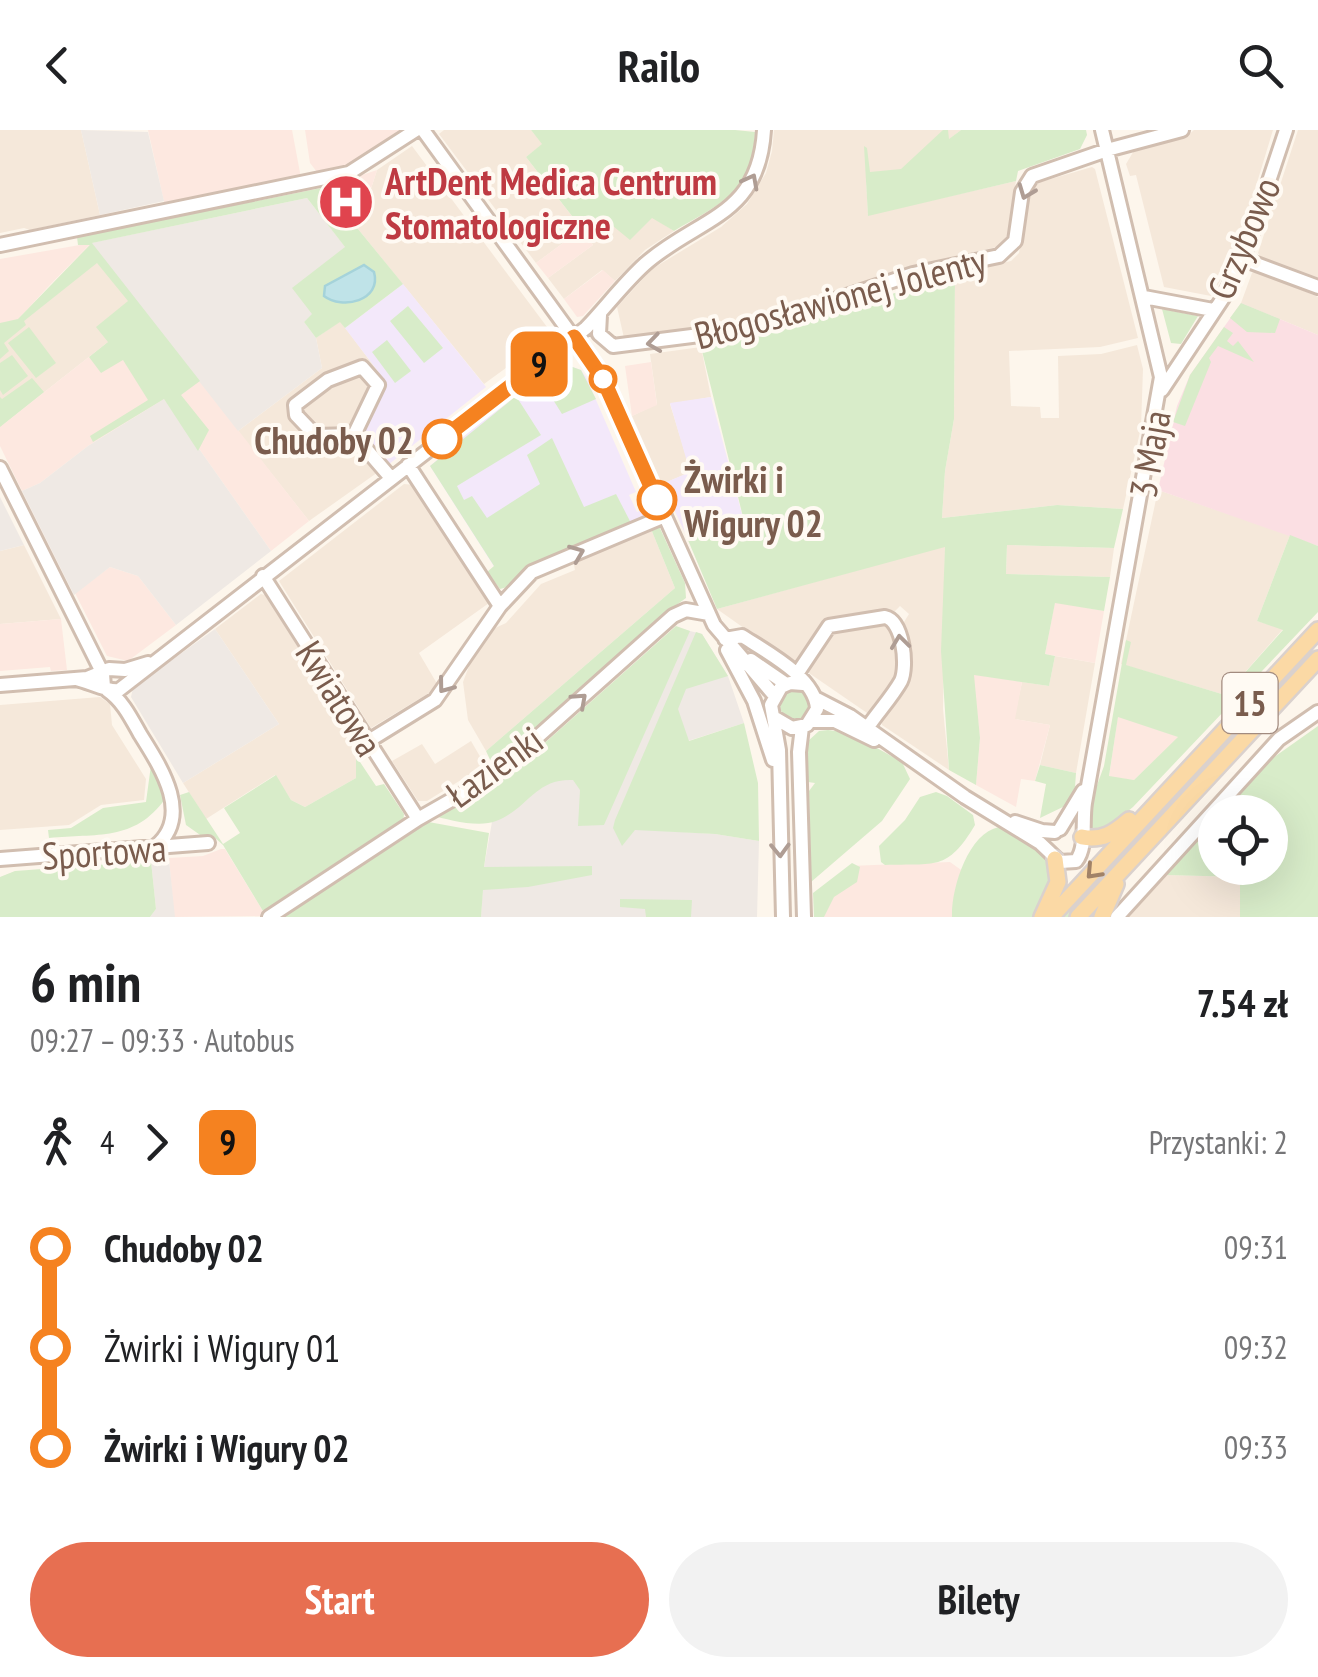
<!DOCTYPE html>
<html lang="pl">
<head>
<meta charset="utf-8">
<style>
	body { margin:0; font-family:"PT Sans Narrow",sans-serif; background:#f2f2f2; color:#202124; height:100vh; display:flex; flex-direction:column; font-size:38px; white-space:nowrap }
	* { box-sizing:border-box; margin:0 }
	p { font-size:32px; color:#757577 }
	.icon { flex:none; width:55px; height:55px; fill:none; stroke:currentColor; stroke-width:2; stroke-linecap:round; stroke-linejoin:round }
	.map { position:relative; height:787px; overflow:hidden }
	.side { display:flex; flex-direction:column; background:#fff; flex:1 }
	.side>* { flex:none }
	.badge { padding:0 20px; border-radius:15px; font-size:35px; line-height:65px }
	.tools { position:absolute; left:1198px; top:665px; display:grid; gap:20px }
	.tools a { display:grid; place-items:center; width:90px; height:90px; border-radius:50%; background:#fff; box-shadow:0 10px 40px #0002; font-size:50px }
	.map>.badge { position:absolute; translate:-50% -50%; box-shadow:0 0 0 5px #fff }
	.legs { display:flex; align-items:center; gap:15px; height:110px; padding:0 30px; font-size:32px }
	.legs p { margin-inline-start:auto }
	.summary { display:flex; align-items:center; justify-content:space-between; height:170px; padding:0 30px }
	h1 { font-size:55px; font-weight:700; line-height:75px }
	.action { display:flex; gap:20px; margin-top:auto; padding:20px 30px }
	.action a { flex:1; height:115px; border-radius:60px; background:#e76f51; color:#fff; font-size:40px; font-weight:700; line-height:115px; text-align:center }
	.action a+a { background:#f2f2f2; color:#202124 }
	ul { padding:0 30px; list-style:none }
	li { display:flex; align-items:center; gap:35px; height:100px; font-size:38px }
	li i { display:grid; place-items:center; width:15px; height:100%; margin:0 12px; background:currentColor }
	li i::after { content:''; width:25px; height:25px; margin:-12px; border:8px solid; border-radius:50%; background:#fff }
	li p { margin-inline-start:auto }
	li:first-child i { background:linear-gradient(#0000 50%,currentColor 0) }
	li:last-child i { background:linear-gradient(currentColor 50%,#0000 0) }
	header { display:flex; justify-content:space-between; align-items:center; height:130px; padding:0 30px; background:#fff; font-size:45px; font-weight:700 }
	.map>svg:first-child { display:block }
	.residential { fill:#f5e8da }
	.commercial { fill:#fde8e0 }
	.industrial { fill:#efe9e4 }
	.education { fill:#f3e8fa }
	.medical { fill:#fbdfe3 }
	.green { fill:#d8ecc9; fill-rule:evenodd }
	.water { fill:#bfe3e8; stroke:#a5d3da; stroke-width:2.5 }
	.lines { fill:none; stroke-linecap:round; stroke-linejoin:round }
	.minor-casing { stroke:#d1beb0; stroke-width:18 }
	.major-casing { stroke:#dad1cd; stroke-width:20 }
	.minor { stroke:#fff; stroke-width:12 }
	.major { stroke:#fbd9a5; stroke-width:15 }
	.oneway { stroke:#af9d94 }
	.oneway2 { stroke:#a18267 }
	.line-1-casing { stroke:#fff; stroke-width:22 }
	.line-1 { stroke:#f58220; stroke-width:15 }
	.stop-1-dot { fill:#fff; stroke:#f58220; stroke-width:5 }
	.labels { text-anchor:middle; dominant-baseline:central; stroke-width:8; stroke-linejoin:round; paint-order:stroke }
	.shield { fill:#fffaf3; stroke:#a28b7f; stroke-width:2.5 }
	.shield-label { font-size:35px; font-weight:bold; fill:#7a5c4d }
	.health-label { font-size:38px; font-weight:bold; fill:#be3a42; stroke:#fffaf3; text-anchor:start }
	.street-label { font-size:38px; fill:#7a5c4d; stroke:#fffaf3 }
	.stop-label { font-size:38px; font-weight:bold; fill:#7a5c4d; stroke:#fffaf3; text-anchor:end }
</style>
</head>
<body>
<header><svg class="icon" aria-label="back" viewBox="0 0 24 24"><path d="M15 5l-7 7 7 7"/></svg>Railo<svg class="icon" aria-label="search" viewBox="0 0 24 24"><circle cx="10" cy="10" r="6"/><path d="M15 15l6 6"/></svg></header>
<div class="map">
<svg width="1318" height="787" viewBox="0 0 1318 787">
	<rect width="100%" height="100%" fill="#fdf6ec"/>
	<path class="residential" d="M0,0h81l19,85 -70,15 -6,-2 -24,5z
		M444,0h87l12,14 -17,13 56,72 -46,34 -97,-129z
		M774,0h187l-57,45 -38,5 2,35 148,-34 -9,58 -6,7 -93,21 -154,51 -130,20 -7,-31 35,-38 69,-42 26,-23 19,-31 6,-22z
		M1194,0h79l-38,125 -24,41 -47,-9 -28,-112 -6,1 -4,-12 9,-15 31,-9 18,-1z
		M1298,0h20v152l-57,-24 -3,-5z
		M412,16l138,185v5l-66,48 -126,-155 19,-59z
		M1092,37l3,2 43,169 -38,9 -91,4 2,55 29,1 1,11h18l-1,-62 43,-2 36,-9 6,24 -2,58 -18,82 -66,-4 -115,13 3,-47 9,-52 1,-145 56,-13 8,-8 11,-61 7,-9z
		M602,87h50l22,14 -29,19 -30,31 -13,-11 -38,29 -16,-21 45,-33 -7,-11z
		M91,113l55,69 -146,115v-88z
		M1257,141l61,26v38l-77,-32 11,-30z
		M340,191l46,61 2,83 -79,56 -71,-90 84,-63 -6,-30z
		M701,217l10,50 -41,7 21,68 -29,12 -30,-68 25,-12 -7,-50z
		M404,354l10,1 75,118 -70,50 20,34 -68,41 -92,-147z
		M1158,360l132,45 -33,86 26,8 -58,66 -104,-31z
		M651,399l24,59 -189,163 -18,-31 -5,-38 8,-21 22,-32 13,-6 35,-39 34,-14 -2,-10z
		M24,415l37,74 -61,5v-73z
		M1007,415l107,3 -4,29 -104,-3z
		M945,416l-2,163 6,61 -67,-45v-9l25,-38 -3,-56 5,-8 -9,-8 -6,6 -68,11 -23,37 -11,2 -75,-53z
		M261,464l4,1 91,143v40l-51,29 -14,-7 -16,-25 -69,44 -23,-36 96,-59 -64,-95z
		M883,490l13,11 4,44 -30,40 -64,-44 26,-42z
		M1055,526l40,7 -19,110 -36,-8 10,-40 -36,-6 8,-37 27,4z
		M100,567l10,7 2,21 34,54 -2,21 -43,5 -32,20 -69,5v-125z
		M471,611l14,24 -58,36h-9l-26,-40 30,-17 13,20z
		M1166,745l74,2v40h-112z"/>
	<path class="commercial" d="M148,0h144l9,48 -136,28z
		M305,0h95l3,4 -48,33 -38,5 -7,-9z
		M377,40l-19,59 -25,-16 -7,-26z
		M582,99l11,16 -45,33 -12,-15z
		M91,113l-43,44 -48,52v-80z
		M603,140l12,11 -32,35 -6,1 -13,-18z
		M146,182l163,209 -38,30 -107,-152 -76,47 -48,37 -18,8 -22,-45v-19z
		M651,232l6,43 -25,11 -7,-50z
		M110,437l28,9 38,49 -48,36 -21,-5 -32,-63z
		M1055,472l49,9 -9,52 -50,-9z
		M61,489l6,51 -16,1 -1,-4 -50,4v-47z
		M973,544l49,8 -7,37 35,6 -15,56 -14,-2 -5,28 -40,-22 4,-47z
		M1118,586l61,21 -45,43 -25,-3z
		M221,719h4l41,67 -92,1 -5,-59 34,-2z
		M950,732l14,10 -8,45h-141l34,-51z"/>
	<path class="industrial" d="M81,0l67,2 16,69 -64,14z
		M307,68l39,50 -33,66 -9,8 12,16 6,30 -84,63 -147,-188z
		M164,269l107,152 -95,74 -38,-49 -28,-9 -36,28 -52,-104 18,-8 48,-37z
		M0,367l24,48 -24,6z
		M678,498l24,6 26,42 16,47 -56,18 -11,-30 -42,118 80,5 44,7 -2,76h-276l3,-50 8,-45 -1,-16z
		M215,499l64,95 -96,59 -52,-86 2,-9z
		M169,730l6,57h-25l6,-8 -5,-48z"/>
	<path class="education" d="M403,154l83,103 -98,78 -28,-32 26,-51 -41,-54z
		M567,235l14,5 5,7 50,115 -7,3 8,17 6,-2 4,7 -145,62 -72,-113 46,-40 64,-47z
		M711,267l32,121 -58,15 -23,-49 28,-12 -20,-69z"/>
	<path class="medical" d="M1241,173l77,32v211l-160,-56 19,-84 13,-31z"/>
	<path class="green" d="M531,0h204l20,2c-3,61 -35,72 -81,99l-22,-13 -22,22 -28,-23 -16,17 -60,-77 16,-13z
		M943,0h5l1,9 12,-9h125l1,5 -7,14 -62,22 -2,10 -148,35 -4,-70 3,2 3,24 31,-3z
		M326,57l7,26 25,16 45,55 -58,44 -5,-6 -24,16 -12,-16 8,-8 -20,-26 53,-41 -38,-49 -215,45 108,138 -19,14 28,35 -11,21 -34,-52 -71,43 -3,-6 58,-36 -25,-40 -22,13 -12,-16 19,-15 -12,-15 32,-26 -31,-38 -73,58 2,4 -22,18 5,8 -9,8v-36l18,-4 72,-74h-12l-1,-8z
		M955,144l-1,145 -9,52 -3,47 115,-13 66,4 -9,39 -107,-3 -1,29 104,3 -6,34 -49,-8 -10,51 10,2 -6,30 -75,-11 6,63 -4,47 -27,-15 -8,-119 4,-104 -228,62 -32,-76 58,-16 -42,-170 48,-8z
		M1241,173l39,16 -5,14 -28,-1 -17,-14z
		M408,176l35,42 -19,15 -34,-42z
		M1162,179l36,7 -17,28 -10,-1z
		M29,197l27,36 -20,15 -28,-35z
		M1224,197l9,6 -6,8 6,5 5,-5 16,21 -36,-16 -9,12 2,4 -26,64 -12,-4 17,-47z
		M387,210l24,31 -16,12 -23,-31z
		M12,225l16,21 -25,19 -3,-5v-27z
		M567,235l14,5 15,29 -34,15 -22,-35z
		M32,248l12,14 -44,35v-30l2,2z
		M516,266l25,39 -84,51 7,14 8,-4 15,22 53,-34 -13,-29 25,-17 32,69 32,-13 15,29 -120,63 -11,3 -13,-17 7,-6 -64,-100z
		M659,396l26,57 1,15 -26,19 -167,149 -7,-15 189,-163 -24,-59z
		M1290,405l28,11v66l-185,195 -30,24h-11l-4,-5v-16l16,-44 22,-126 5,2 -5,23 99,30 58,-65 -26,-9zM1118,587l60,20 -44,43 -25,-4z
		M676,496l14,5 -86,194 -26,1 2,-36 -7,-10c-38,-2 -45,29 -77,41 -17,7 -48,-1 -65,-6l66,-38 5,4z
		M696,502l6,2 26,42 -42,13 -8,20 11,32 55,-18 14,60 1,58 -44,-7 -80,-4 -13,16 -9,-18 2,-8z
		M1309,519h3l2,4 -244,264h-10z
		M780 575a15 15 0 1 1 30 0a15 15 0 1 1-30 0Z
		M1318,596v191h-78v-40l-74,-2 49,-54v47h55v-56h-48l48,-52z
		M828,600l22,3 52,29 8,17 -28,42 -71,61 -2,-91 6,-8 -7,-1 -3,-17 2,-23 12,-11z
		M356,626l20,30 8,-2 20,30 -1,10 -137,92 -43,-71 -10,-9 -7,1 -2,5 -1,-5 -17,-12 -6,-30 9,-3 34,52 17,-11 -16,-25 52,-33 15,25 14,7 51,-29z
		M151,635l11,17 3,17c-31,43 -68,34 -116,39l-1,-8 23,-2 32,-20 43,-6z
		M1040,635l36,8 -1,14 -8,18 -27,13 6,-34 -11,-3z
		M936,662l11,4 26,19 2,10c-28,47 -40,38 -90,40l-4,-3 -2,-16 26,-26 15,-23z
		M423,691l66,12 -5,34 108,-1v9l-64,12 -45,3 -2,27h-202z
		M999,697c27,13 63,26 50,61 -4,11 -7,20 -15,29h-82c-1,-28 16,-84 47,-90z
		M151,731l5,48 -6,8h-150v-40l15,-6z
		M852,733l8,4 -3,15 -23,15 -10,20h-10l-1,-24z
		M620,769l72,1 -1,17h-45l-1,-8 -25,-2z"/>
	<path class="water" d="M364,135l10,7c8,29 -32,38 -50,24l1,-10z"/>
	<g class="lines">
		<g class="minor-casing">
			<path id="minor" d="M423,0l179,247 112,248 60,70
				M0,115l349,-72 67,-43
				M1243,129l75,28
				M1144,167l69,13
				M600,185l-1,19 14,12 134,-17 166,-55 86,-18 16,-15 7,-49 10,-16 75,-26 75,-20
				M1162,260l61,-92 20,-39 43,-129
				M354,305l-38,1 -20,-21 -1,-10 33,-25 34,-13 16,18 -24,50 37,43
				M408,335l92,141
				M0,338l103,206 1,13
				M263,446l155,243
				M725,509l17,-3c25,16 74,42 75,73l-10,16 -15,3 -17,-10
				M727,520l27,51 19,59
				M751,530l35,24
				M797,544l32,-48 56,-9c18,4 23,49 16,64 -9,16 -23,31 -33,46
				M76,549c13,3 33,13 43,11l467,-362c20,-21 38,-45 59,-64 54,-47 114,-47 119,-134
				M0,555l87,-7 22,-9 16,1 23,-7
				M107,560c16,11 24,28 33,44 20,32 53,81 16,112
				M817,569l33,17 115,81 75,46 20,19 16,-1c11,-13 6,-39 9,-58l76,-426 -59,-247
				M811,591h24l39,19
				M802,597l-3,25 5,165
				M367,612l68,-42 65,-94 32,-34 133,-56
				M1015,692l27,9 13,1
				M1060,699l23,-38
				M0,729l208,-16
				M269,787l149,-98 77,-44 178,-159 13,-6 23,4
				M783,787l-4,-167 -8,-45 10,-18 9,-4 13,1
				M1117,787l162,-178 39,-27"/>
		</g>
		<g class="major-casing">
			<path id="major" d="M1082,707c20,4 32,-4 47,-17
				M1042,787l16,-35 -3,-23
				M1051,787l267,-287
				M1078,787l240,-258
				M1102,787l14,-33"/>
		</g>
		<use href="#minor" class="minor"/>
		<use href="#major" class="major"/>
	</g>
	<defs><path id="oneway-chevron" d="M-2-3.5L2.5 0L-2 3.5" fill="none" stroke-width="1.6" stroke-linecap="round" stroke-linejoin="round" transform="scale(2.5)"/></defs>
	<g class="oneway">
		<use href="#oneway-chevron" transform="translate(751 51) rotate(-62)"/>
		<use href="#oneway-chevron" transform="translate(1026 62) rotate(111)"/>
		<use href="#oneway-chevron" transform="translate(654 213) rotate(172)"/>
		<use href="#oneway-chevron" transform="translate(577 423) rotate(-22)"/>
		<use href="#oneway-chevron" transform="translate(900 512) rotate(-97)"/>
		<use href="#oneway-chevron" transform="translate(445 556) rotate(127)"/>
		<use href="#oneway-chevron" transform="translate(580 570) rotate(-42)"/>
		<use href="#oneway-chevron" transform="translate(780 720) rotate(88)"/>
	</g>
	<use class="oneway2" href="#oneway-chevron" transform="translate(1093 742) rotate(133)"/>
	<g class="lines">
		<g class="line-1-casing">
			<path id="line-1" d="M442,309l132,-102 29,42 54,121"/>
		</g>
		<use href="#line-1" class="line-1"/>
	</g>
	<defs>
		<g id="hospital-disc" transform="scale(2.875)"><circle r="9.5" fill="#e0444e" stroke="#fffaf3"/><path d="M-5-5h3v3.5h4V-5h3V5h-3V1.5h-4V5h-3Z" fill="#fff"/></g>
	</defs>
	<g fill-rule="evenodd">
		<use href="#hospital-disc" x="346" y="72"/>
	</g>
	<g class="stop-1-dot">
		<circle cx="603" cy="249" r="12"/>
		<circle cx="442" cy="309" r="18"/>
		<circle cx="657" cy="370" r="18"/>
	</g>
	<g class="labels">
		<rect class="shield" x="1222.5" y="543" width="55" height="60" rx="8"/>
		<g class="shield-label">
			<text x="1250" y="573">15</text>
		</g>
		<g class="health-label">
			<text x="385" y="50">ArtDent Medica Centrum<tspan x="385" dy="44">Stomatologiczne</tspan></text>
		</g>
		<g class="street-label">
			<text transform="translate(1243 108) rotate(-67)">Grzybowo</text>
			<text transform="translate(840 167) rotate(-15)">Błogosławionej Jolenty</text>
			<text transform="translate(1149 324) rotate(-80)">3 Maja</text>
			<text transform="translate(340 568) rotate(58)">Kwiatowa</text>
			<text transform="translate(494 636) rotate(-36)">Łazienki</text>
			<text transform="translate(104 721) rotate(-4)">Sportowa</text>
		</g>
		<g class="stop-label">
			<text x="414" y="309">Chudoby 02</text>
			<text x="684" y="348" text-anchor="start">Żwirki i<tspan x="684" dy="44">Wigury 02</tspan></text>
		</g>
	</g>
</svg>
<div class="tools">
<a><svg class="icon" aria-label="locate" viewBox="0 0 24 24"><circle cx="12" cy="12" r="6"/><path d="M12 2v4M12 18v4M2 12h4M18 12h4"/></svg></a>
</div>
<b class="badge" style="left:539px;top:234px;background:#f58220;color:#111">9</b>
</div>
<section class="side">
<div class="summary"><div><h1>6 min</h1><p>09:27 – 09:33 · Autobus</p></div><b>7.54 zł</b></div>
<div class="legs"><svg class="icon" aria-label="walk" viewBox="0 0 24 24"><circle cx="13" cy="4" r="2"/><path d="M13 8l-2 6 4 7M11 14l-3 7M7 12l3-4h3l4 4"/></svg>4<svg class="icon" aria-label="forward" viewBox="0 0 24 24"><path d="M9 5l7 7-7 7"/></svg><b class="badge" style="background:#f58220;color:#111">9</b><p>Przystanki: 2</p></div>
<ul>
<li><i style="color:#f58220"></i><b>Chudoby 02</b><p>09:31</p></li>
<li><i style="color:#f58220"></i><span>Żwirki i Wigury 01</span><p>09:32</p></li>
<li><i style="color:#f58220"></i><b>Żwirki i Wigury 02</b><p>09:33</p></li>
</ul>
<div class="action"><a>Start</a><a>Bilety</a></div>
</section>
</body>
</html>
